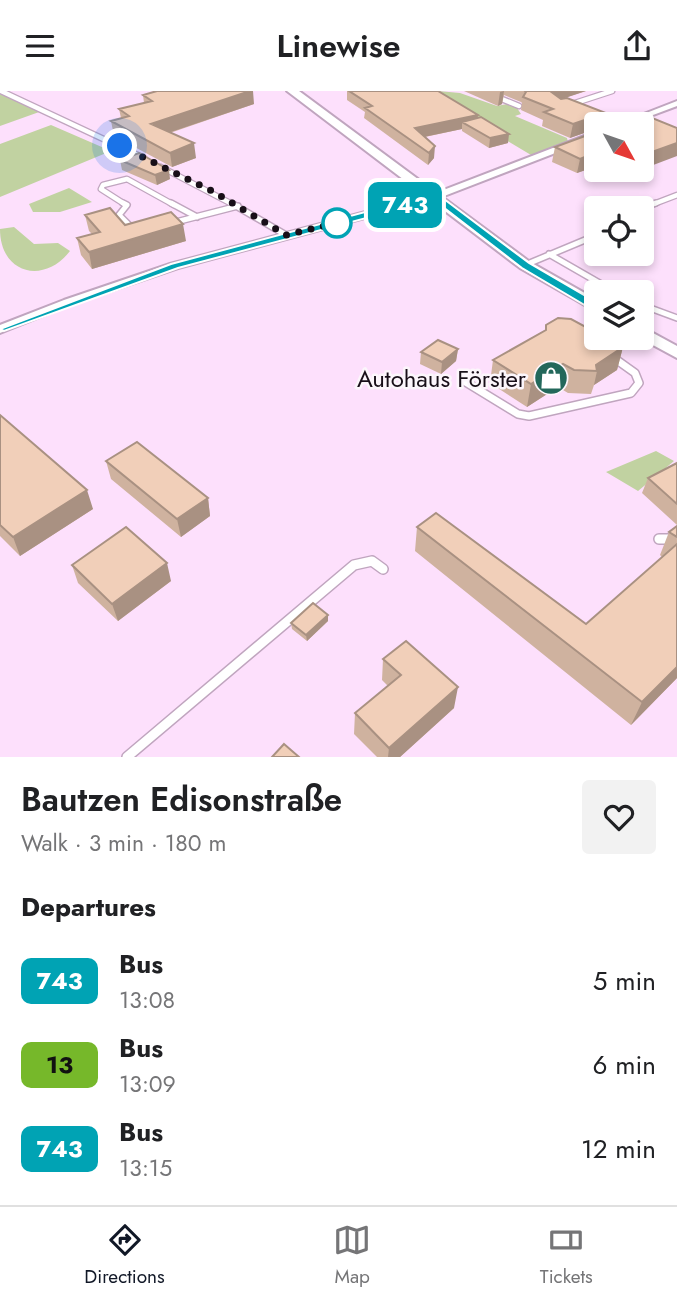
<!DOCTYPE html>
<html lang="en">
<head>
<meta charset="utf-8">
<style>
	body { margin:0; font-family:Jost,sans-serif; background:#f2f2f2; color:#202124; height:100vh; display:flex; flex-direction:column; font-size:26px; white-space:nowrap }
	* { box-sizing:border-box; margin:0 }
	p { font-size:23px; color:#757577 }
	.icon { flex:none; width:38px; height:38px; fill:none; stroke:currentColor; stroke-width:2; stroke-linecap:round; stroke-linejoin:round }
	.map { position:relative; height:666px; overflow:hidden }
	.panel { display:flex; flex-direction:column; background:#fff; flex:1 }
	.panel>* { flex:none }
	.badge { padding:0 14px; border-radius:10px; font-size:24px; line-height:46px }
	.needle { width:46px; rotate:130deg }
	.tools { position:absolute; left:584px; top:21px; display:grid; gap:14px }
	.tools a { display:grid; place-items:center; width:70px; height:70px; border-radius:7px; background:#fff; box-shadow:0 4px 10px #0003; font-size:35px }
	.you { position:absolute; width:35px; height:35px; margin:-18px; border:5px solid #fff; border-radius:50%; background:#1a73e8; box-shadow:0 0 0 10px #1a73e833 }
	.map>.badge { position:absolute; translate:-50% -50%; box-shadow:0 0 0 4px #fff }
	h2 { padding:0 21px; font-size:26px; line-height:63px }
	.round { display:grid; place-items:center; flex:none; width:74px; height:74px; border-radius:7px; background:#f2f2f2 }
	.head { display:flex; align-items:center; justify-content:space-between; height:119px; padding:0 21px }
	h1 { font-size:33px; font-weight:600; line-height:52px }
	ul { padding:0; list-style:none }
	li { display:flex; align-items:center; gap:21px; height:84px; padding:0 21px }
	li div { flex:1 }
	li b { display:block; font-size:26px }
	li em { font-style:normal }
	li .badge { min-width:77px; font-weight:700; text-align:center }
	header { display:flex; justify-content:space-between; align-items:center; height:91px; padding:0 21px; background:#fff; font-size:32px; font-weight:600 }
	.menu { display:flex; justify-content:space-around; align-items:center; height:98px; border-top:2px solid #e0e0e0; background:#fff; font-size:19px; color:#757577 }
	.menu a { display:grid; justify-items:center; gap:4px }
	.menu .current { color:#111827 }
	.map>svg:first-child { display:block }
	.green { fill:#c1d2a1 }
	.lines { fill:none; stroke-linecap:round; stroke-linejoin:round }
	.service-far3-casing { stroke:#c0a5bf; stroke-width:7 }
	.service-far2-casing { stroke:#c0a5bf; stroke-width:8 }
	.service-far1-casing { stroke:#c0a5bf; stroke-width:10 }
	.service-casing { stroke:#c0a5bf; stroke-width:12 }
	.minor-casing { stroke:#c0a5bf; stroke-width:4 }
	.secondary-casing { stroke:#c0a5bf; stroke-width:4 }
	.service-far3 { stroke:#fff; stroke-width:4.5 }
	.service-far2 { stroke:#fff; stroke-width:5 }
	.service-far1 { stroke:#fff; stroke-width:7 }
	.service { stroke:#fff; stroke-width:9 }
	.minor { fill:#fff; fill-rule:evenodd }
	.secondary { fill:#fff; fill-rule:evenodd }
	.wall { fill:#cfb29f }
	.shaded-wall { fill:#a99182 }
	.building { fill:#f1cfb9; stroke:#a99182; stroke-width:2 }
	.line { fill:#00a3b4; stroke:#fff; stroke-width:2 }
	.walk { stroke:#180f18; stroke-width:7; stroke-dasharray:0 12.6 }
	.stop-dot { fill:#fff; stroke:#00a3b4; stroke-width:3.5 }
	.labels { text-anchor:middle; dominant-baseline:central; stroke-width:5; stroke-linejoin:round; paint-order:stroke }
	.poi-label { font-size:24px; fill:#180f18; stroke:#fcf6fb; text-anchor:end }
</style>
</head>
<body>
<header><svg class="icon" aria-label="menu" viewBox="0 0 24 24"><path d="M4 6h16M4 12h16M4 18h16"/></svg>Linewise<svg class="icon" aria-label="share" viewBox="0 0 24 24"><path d="M12 15V3M7 8l5-5 5 5M5 13v7h14v-7"/></svg></header>
<div class="map">
<svg width="677" height="666" viewBox="0 0 677 666">
	<rect width="100%" height="100%" fill="#fde0fc"/>
	<path class="green" d="M438,0l22,2 37,13 10,-2 10,4 4,6 -6,2 52,22 1,4 -37,13 -90,-54 10,-3 -15,-4z
		M0,3l42,17 -42,15z
		M51,34l60,26 -111,46v-53z
		M69,97l23,14 -32,10h-27l-4,-8z
		M14,136l20,17 24,-1 12,8c-26,34 -70,23 -70,-22z
		M656,360l18,10 -36,30 -32,-19z"/>
	<g class="lines">
		<g class="service-far3-casing">
			<path id="service-far3" d="M1,0l143,67
				M482,0l37,15
				M569,14l43,-14
				M161,76l73,38
				M126,114l-25,-16 2,-4 24,-6 47,26
				M651,114l26,-10"/>
		</g>
		<g class="service-far2-casing">
			<path id="service-far2" d="M123,112l4,2 -8,10 14,14
				M171,112l26,14
				M231,112l55,32
				M642,117l14,-5
				M172,132l66,-17
				M549,163l66,38
				M525,174l72,-30
				M642,214l35,13
				M611,255l18,-8"/>
		</g>
		<g class="service-far1-casing">
			<path id="service-far1" d="M464,290l54,33 11,2 102,-23 8,-10 -4,-10 -21,-15"/>
		</g>
		<g class="service-casing">
			<path id="service" d="M659,448h18
				M127,666l227,-192 18,-4 11,8"/>
		</g>
		<g class="minor-casing">
			<path id="minor" d="M677,10v5l-48,18h-11z
				M597,40v6l-158,61 -261,70 -106,36 -72,29v-8l64,-25 106,-36 263,-70z"/>
		</g>
		<g class="secondary-casing">
			<path id="secondary" d="M287,0h12l231,171 67,38v12l-77,-44z
				M642,236l35,19v12l-37,-20h2z"/>
		</g>
		<use href="#service-far3" class="service-far3"/>
		<use href="#service-far2" class="service-far2"/>
		<use href="#service-far1" class="service-far1"/>
		<use href="#service" class="service"/>
		<use href="#minor" class="minor"/>
		<use href="#secondary" class="secondary"/>
	</g>
	<path class="wall" d="M347,0h91l39,27 31,25 -19,5 -27,-17v-2l-37,8 9,21 -6,7 -64,-47 1,-6 -18,-12z
		M464,0h122l-22,7 57,21 56,9 -29,39 -6,-3v-40h-45v42l-20,7 -25,-11 3,-15 31,-12 1,-3 -17,6 -28,-12 1,-6 -22,-10 1,-7 -1,-1 -17,-7 -2,9 -4,2z
		M143,4l111,9 -84,29 26,25 -24,9 -58,-31 -3,-15 10,-3 -2,-9 25,-6z
		M120,69l50,19 -13,6 -35,-15z
		M85,124l40,10 61,16 -94,28 -11,-14 -4,-17 15,-4 -3,-3z
		M546,234l77,22 -6,23 -23,15 -3,9 -23,-1 -10,-6 -31,20 -37,-24 3,-23 52,-30z
		M458,258l-2,12 -15,13 -21,-10 1,-12z
		M0,324l93,94 -73,47 -20,-20z
		M106,370l102,37 2,18 -29,21 -70,-58z
		M677,372v62l-35,-32 6,-15z
		M677,435v152l-46,47 -216,-174 2,-24 169,97 76,-67 -2,-2 9,-23z
		M72,474l99,16 -53,40 -40,-38z
		M328,530l-21,20 -15,-12 -1,-6z
		M383,568l71,49 -54,49h-23l-23,-23 1,-21 33,-27 -6,-6z"/>
	<path class="shaded-wall" d="M250,0h3l1,13 -101,34 -2,-14z
		M504,0l-2,13 -4,2 2,-14z
		M549,0h37l-39,13z
		M478,24l-1,11 -15,-4v7l-48,10 1,-11z
		M599,24l-3,14 -9,1v2l-17,6 3,-14z
		M509,43l-1,9 -19,5 1,-10z
		M194,52l2,15 -24,9 -2,-14z
		M677,52v13l-29,11 4,-15z
		M435,55l-1,12 -6,7 1,-12z
		M597,61v14l-20,7 3,-14z
		M169,79l1,9 -13,6 -2,-10z
		M183,133l3,17 -94,28 -3,-17z
		M623,256l-6,23 -23,15 3,-14 -1,-6z
		M458,258l-2,12 -15,13 1,-12z
		M563,273l-5,23 -31,20 4,-23z
		M87,399l6,19 -73,47 -7,-19z
		M208,407l2,18 -29,21 -4,-18z
		M167,472l4,18 -53,40 -6,-17z
		M328,524v6l-21,20 -1,-6z
		M677,576v11l-46,47 11,-23z
		M458,596l-4,21 -54,49h-12l1,-9z"/>
	<path class="building" d="M157,0h93l-99,33 43,19 -24,10 -59,-32 18,-5 -10,-7 33,-8 -9,-6z
		M349,0h89l40,24 -63,13 20,18 -6,7 -64,-45 7,-2z
		M525,0h25l11,8 6,-1 54,21 19,-6 37,15v15l-25,9 -10,-4v-24h-40l1,-7 -4,-2 -26,9 -29,-12 9,-3 -30,-12 3,-5z
		M481,26l28,17 -19,4 -28,-16z
		M597,35v26l-17,7 -25,-12 38,-14 -6,-3z
		M139,62l30,17 -14,5 -35,-15z
		M110,117l15,17 46,-13 12,12 -94,28 -12,-14 23,-6 -15,-17z
		M558,227l13,1 26,14v5h9l17,9 -27,18 1,6 -23,-1 -11,-6 -32,20 -38,-24 53,-30v-5z
		M438,249l20,9 -16,13 -21,-10z
		M0,324l87,75 -74,47 -13,-12z
		M137,351l71,56 -31,21 -71,-58z
		M677,372v41l-29,-26z
		M436,422l150,111 91,-80v123l-35,35 -225,-175z
		M677,435v11l-8,-5z
		M126,436l41,36 -55,41 -40,-39z
		M313,512l15,12 -22,20 -15,-12z
		M406,550l52,46 -69,61 -34,-35 46,-38 -18,-16z
		M284,653l15,13h-27z"/>
	<path class="line" d="M436,102l93,70 72,42v5h-8l-71,-42 -88,-68 -256,68 -174,63 -4,-2 171,-65z"/>
	<g class="lines">
		<path class="walk" d="M120,55l92,45 74,44 51,-12"/>
	</g>
	<defs>
		<g id="shop-disc" transform="scale(1.75)"><circle r="9.5" fill="#23685b" stroke="#fcf6fb"/><path d="M-5-2.5h2.3a2.7 3.5 0 0 1 5.4 0H5L5.5 6h-11ZM-1.5-2.5h3a1.5 2.3 0 0 0-3 0Z" fill="#fff"/></g>
	</defs>
	<g fill-rule="evenodd">
		<use href="#shop-disc" x="551" y="287"/>
	</g>
	<circle class="stop-dot" cx="337" cy="132" r="14"/>
	<g class="labels">
		<g class="poi-label">
			<text x="526" y="287">Autohaus Förster</text>
		</g>
	</g>
</svg>
<div class="tools">
<a><svg class="needle" viewBox="-14 -14 28 28"><path d="M0-13l5 13h-10z" fill="#e53935"/><path d="M0 13l5-13h-10z" fill="#757577"/></svg></a>
<a><svg class="icon" aria-label="locate" viewBox="0 0 24 24"><circle cx="12" cy="12" r="6"/><path d="M12 2v4M12 18v4M2 12h4M18 12h4"/></svg></a>
<a><svg class="icon" aria-label="layers" viewBox="0 0 24 24"><path d="M12 4l9 5-9 5-9-5zM3 14l9 5 9-5"/></svg></a>
</div>
<div class="you" style="left:120px;top:55px"></div>
<b class="badge" style="left:405px;top:114px;background:#00a3b4;color:#fff">743</b>
</div>
<section class="panel">
<div class="head"><div><h1>Bautzen Edisonstraße</h1><p>Walk · 3 min · 180 m</p></div><a class="round"><svg class="icon" aria-label="heart" viewBox="0 0 24 24"><path d="M12 20l-8-8c-3-5 5-10 8-4 3-6 11-1 8 4z"/></svg></a></div>
<h2>Departures</h2>
<ul>
<li><span class="badge" style="background:#00a3b4;color:#fff">743</span><div><b>Bus</b><p>13:08</p></div><em>5 min</em></li>
<li><span class="badge" style="background:#76b82a;color:#111">13</span><div><b>Bus</b><p>13:09</p></div><em>6 min</em></li>
<li><span class="badge" style="background:#00a3b4;color:#fff">743</span><div><b>Bus</b><p>13:15</p></div><em>12 min</em></li>
</ul>
</section>
<nav class="menu">
<a class="current"><svg class="icon" aria-label="directions" viewBox="0 0 24 24"><path d="M12 3l9 9-9 9-9-9zM9 14v-3h6M13 9l2 2-2 2"/></svg>Directions</a>
<a><svg class="icon" aria-label="map" viewBox="0 0 24 24"><path d="M3 6l6-2 6 2 6-2v14l-6 2-6-2-6 2zM9 4v14M15 6v14"/></svg>Map</a>
<a><svg class="icon" aria-label="tickets" viewBox="0 0 24 24"><path d="M3 7h18v10H3zM15 7v10"/></svg>Tickets</a>
</nav>
</body>
</html>
